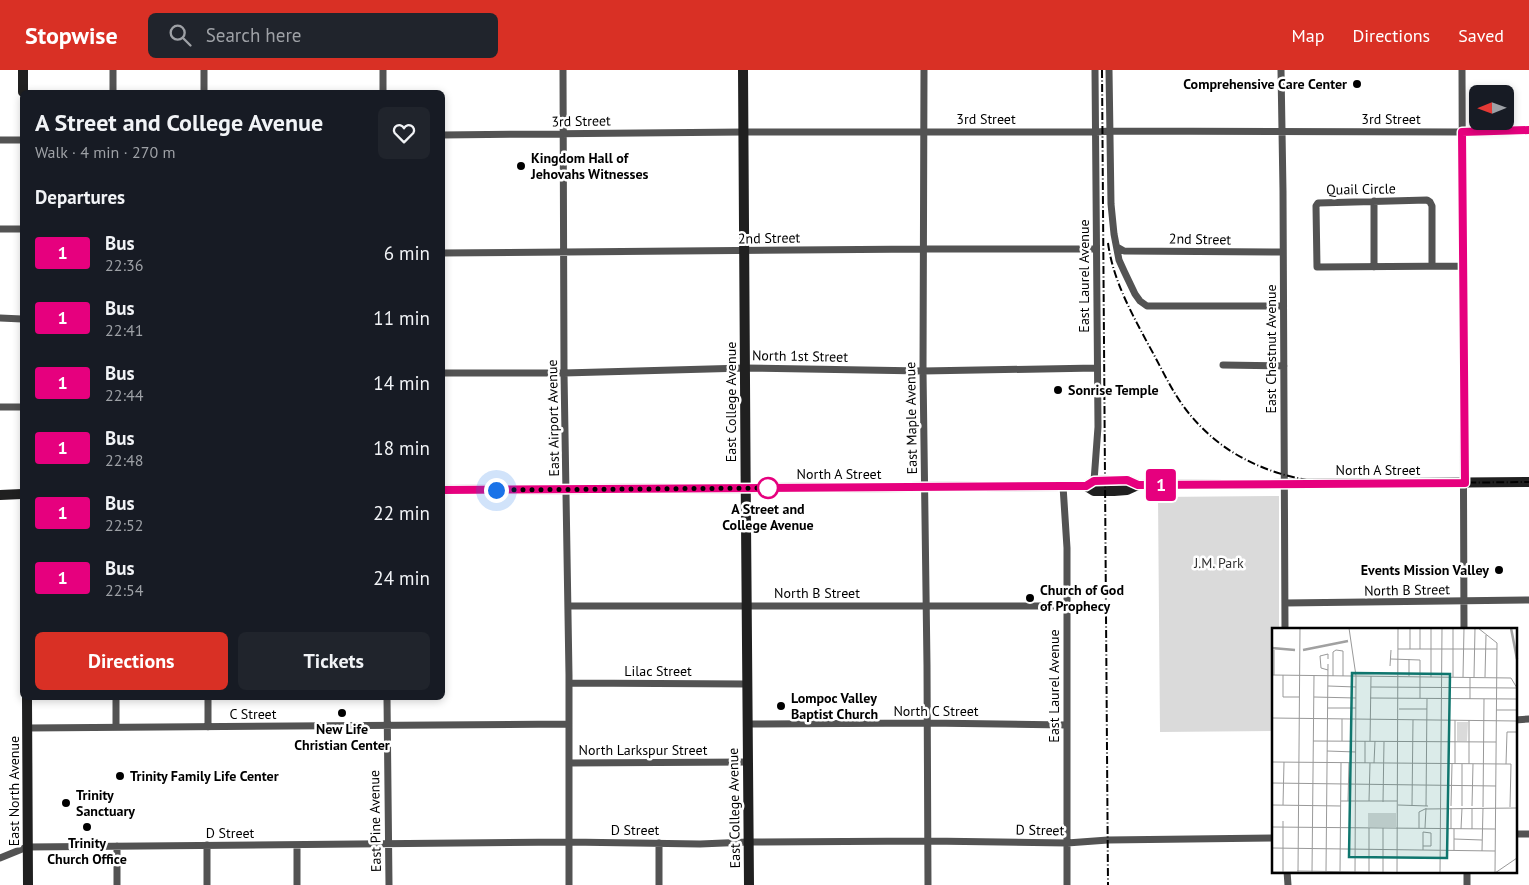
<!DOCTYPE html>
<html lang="en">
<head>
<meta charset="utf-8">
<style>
	body { margin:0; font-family:"PT Sans",sans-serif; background:#20242c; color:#f1f3f6; height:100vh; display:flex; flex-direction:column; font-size:19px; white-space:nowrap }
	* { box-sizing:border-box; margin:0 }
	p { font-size:16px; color:#9ea1a6 }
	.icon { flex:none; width:28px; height:28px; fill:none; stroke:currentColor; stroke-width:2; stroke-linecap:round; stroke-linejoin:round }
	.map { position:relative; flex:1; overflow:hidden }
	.details { position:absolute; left:20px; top:20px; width:425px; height:610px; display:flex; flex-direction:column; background:#171b24; border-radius:8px; box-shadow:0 2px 8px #0003 }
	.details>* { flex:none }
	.badge { padding:0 10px; border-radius:4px; font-size:18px; line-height:32px }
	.needle { width:32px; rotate:269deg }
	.buttons { position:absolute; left:1469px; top:15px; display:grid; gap:10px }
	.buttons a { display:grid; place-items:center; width:45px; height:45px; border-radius:8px; background:#171b24; box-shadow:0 2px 8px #0003; font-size:25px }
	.you { position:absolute; width:25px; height:25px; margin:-12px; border:4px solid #fff; border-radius:50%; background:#1a73e8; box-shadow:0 0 0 8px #1a73e833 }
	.map>.badge { position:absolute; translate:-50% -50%; box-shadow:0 0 0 2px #fff }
	h2 { padding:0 15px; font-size:19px; line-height:45px }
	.round { display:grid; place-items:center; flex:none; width:52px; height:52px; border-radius:8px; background:#20242c }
	.headline { display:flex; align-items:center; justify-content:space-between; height:85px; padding:0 15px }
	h1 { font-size:24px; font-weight:600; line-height:38px }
	.primary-button { display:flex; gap:10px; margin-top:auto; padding:10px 15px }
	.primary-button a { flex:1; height:58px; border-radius:8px; background:#d93025; color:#fff; font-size:20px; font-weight:600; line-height:58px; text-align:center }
	.primary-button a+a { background:#20242c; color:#f1f3f6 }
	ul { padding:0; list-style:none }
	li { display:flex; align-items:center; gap:15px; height:65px; padding:0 15px }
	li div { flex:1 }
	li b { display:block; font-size:19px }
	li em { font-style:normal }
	li .badge { min-width:55px; font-weight:700; text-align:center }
	header { display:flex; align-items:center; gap:30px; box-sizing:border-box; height:70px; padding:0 25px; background:#d93025; color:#fff }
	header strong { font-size:24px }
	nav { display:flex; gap:28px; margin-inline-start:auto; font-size:18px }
	.search { width:350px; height:45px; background:#20242c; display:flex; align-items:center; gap:12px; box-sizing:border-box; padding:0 18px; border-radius:8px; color:#9ea1a6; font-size:19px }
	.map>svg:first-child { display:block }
	.green { fill:#dadada }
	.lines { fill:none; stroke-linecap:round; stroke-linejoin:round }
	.street { stroke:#535353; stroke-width:7 }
	.secondary { stroke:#202020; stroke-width:10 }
	.rail { stroke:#000; stroke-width:2; stroke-dasharray:8 2.5 1 2.5; stroke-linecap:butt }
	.line-casing { stroke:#fff; stroke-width:11 }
	.line { stroke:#e6007e; stroke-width:8 }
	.walk { stroke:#000; stroke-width:5; stroke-dasharray:0 9 }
	.poi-dot { fill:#000; stroke:#fff; stroke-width:2 }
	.stop-dot { fill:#fff; stroke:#e6007e; stroke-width:2.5 }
	.labels { text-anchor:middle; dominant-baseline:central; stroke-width:5; stroke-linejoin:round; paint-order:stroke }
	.poi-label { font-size:14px; font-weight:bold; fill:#000; stroke:#fff; text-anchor:start }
	.street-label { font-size:14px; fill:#000; stroke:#fff }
	.stop-label { font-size:14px; font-weight:bold; fill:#000; stroke:#fff }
	.park-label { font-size:14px; fill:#313131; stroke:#fff }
	.inset-river { fill:none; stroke:#a1a1a1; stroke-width:2.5 }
	.inset-road { fill:none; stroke:#999; stroke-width:1 }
	.view { fill:#0f766e; fill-opacity:0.15; stroke:#0f766e; stroke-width:2.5 }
	.inset-edge { fill:none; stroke:#000; stroke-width:2.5 }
</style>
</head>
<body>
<header>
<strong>Stopwise</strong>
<div class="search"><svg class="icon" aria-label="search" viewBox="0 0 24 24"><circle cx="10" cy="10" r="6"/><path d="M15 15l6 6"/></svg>Search here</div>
<nav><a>Map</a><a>Directions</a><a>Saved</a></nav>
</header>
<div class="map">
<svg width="1529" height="815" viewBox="0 0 1529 815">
	<rect width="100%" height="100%" fill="#fff"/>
	<path class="green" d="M1279,426v133h-6v102l-113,1 -2,-235z"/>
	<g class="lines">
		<path class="street" d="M113,0v22
			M204,0v22
			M383,0v22
			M563,0l1,303 5,302v210
			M924,0l-1,301 4,294 1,220
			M1109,0l2,134 3,30 5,26 5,11 11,23 5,7 7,5h136
			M1281,0l2,121 2,438
			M1462,0l2,559
			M442,65l301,-3h353l14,-1 352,1 67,-2
			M0,70h22
			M1374,131v66
			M0,159h22
			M1117,177l7,4 159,1
			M442,183l482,-4h172
			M1432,196v-60l-2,-4 -3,-2 -109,3 -2,3 1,61 146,-1
			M0,248l22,1
			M1223,295l61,1
			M442,303h122l181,-5 178,3 174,-3
			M0,337h22
			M1094,411l4,-54 -3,-357
			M1063,416l4,62v337
			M1285,533l244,-3
			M568,536h499
			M569,613l177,1
			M208,628v29
			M387,628l2,187
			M1515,650l14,-1
			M747,654l180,-1 139,2
			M116,657v-29
			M28,658l541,-4
			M569,693l178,-1
			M1515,764h14
			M659,773v42
			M207,775v40
			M297,775v40
			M117,776v39
			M0,788l27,-11 542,-5 131,2 48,-2 181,-1 138,2 41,-3 165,-2
			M1287,801l1,14
			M1467,801v14"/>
		<path class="secondary" d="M23,0v22
			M743,0c2,272 3,543 6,815
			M1086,416l8,5h20l13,-1 11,-5
			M442,420l621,-4h23l8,-5 33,-1 11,5 391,-3
			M0,425l22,-1
			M27,628l1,187"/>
		<path class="rail" d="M1102,0l6,815
			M1108,173c5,37 23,69 40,101 12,21 22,44 36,63 37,50 90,71 150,77l195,-2"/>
	</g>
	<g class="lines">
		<g class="line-casing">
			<path id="line" d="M442,420l621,-4h23l8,-5 33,-1 11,5 327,-2 -3,-351 67,-2"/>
		</g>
		<use href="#line" class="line"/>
		<path class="walk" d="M496,420l272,-2"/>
	</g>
	<g class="poi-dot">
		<circle cx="1357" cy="14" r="5"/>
		<circle cx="521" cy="96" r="5"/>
		<circle cx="1058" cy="320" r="5"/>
		<circle cx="1499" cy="500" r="5"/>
		<circle cx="1030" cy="528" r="5"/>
		<circle cx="781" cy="636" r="5"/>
		<circle cx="342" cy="643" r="5"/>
		<circle cx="120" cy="706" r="5"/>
		<circle cx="66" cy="733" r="5"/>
		<circle cx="87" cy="757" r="5"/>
	</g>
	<circle class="stop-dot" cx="768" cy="418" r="10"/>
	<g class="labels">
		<g class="poi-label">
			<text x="1347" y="14" text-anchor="end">Comprehensive Care Center</text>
			<text x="531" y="88">Kingdom Hall of<tspan x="531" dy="16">Jehovahs Witnesses</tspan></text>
			<text x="1068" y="320">Sonrise Temple</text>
			<text x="1489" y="500" text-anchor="end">Events Mission Valley</text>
			<text x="1040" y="520">Church of God<tspan x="1040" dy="16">of Prophecy</tspan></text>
			<text x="791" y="628">Lompoc Valley<tspan x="791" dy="16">Baptist Church</tspan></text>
			<text x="342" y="659" text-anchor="middle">New Life<tspan x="342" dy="16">Christian Center</tspan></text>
			<text x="130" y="706">Trinity Family Life Center</text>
			<text x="76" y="725">Trinity<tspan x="76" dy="16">Sanctuary</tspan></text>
			<text x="87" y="773" text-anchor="middle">Trinity<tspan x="87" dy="16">Church Office</tspan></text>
		</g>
		<g class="street-label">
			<text x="986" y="49">3rd Street</text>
			<text x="1391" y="49">3rd Street</text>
			<text transform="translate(581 51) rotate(-1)">3rd Street</text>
			<text transform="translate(1361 119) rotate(-1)">Quail Circle</text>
			<text transform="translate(769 168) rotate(-1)">2nd Street</text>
			<text transform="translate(1200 169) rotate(1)">2nd Street</text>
			<text transform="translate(1084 206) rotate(-90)">East Laurel Avenue</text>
			<text transform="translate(1271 279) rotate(-90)">East Chestnut Avenue</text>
			<text transform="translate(800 286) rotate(1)">North 1st Street</text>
			<text transform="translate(731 332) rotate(-90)">East College Avenue</text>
			<text transform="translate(553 348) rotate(-91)">East Airport Avenue</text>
			<text transform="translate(911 348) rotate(-91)">East Maple Avenue</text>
			<text x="1378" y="400">North A Street</text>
			<text x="839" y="404">North A Street</text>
			<text transform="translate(1407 520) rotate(-1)">North B Street</text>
			<text x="817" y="523">North B Street</text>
			<text x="658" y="601">Lilac Street</text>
			<text transform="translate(1054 616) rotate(-90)">East Laurel Avenue</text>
			<text x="936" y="641">North C Street</text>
			<text x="253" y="644">C Street</text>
			<text x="643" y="680">North Larkspur Street</text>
			<text transform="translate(14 721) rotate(-90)">East North Avenue</text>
			<text transform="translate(734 738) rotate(-91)">East College Avenue</text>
			<text transform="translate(375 751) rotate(-91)">East Pine Avenue</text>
			<text x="635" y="760">D Street</text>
			<text transform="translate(1040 760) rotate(1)">D Street</text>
			<text x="230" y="763">D Street</text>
		</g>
		<g class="stop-label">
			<text x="768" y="439">A Street and<tspan x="768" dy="16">College Avenue</tspan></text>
		</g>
		<g class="park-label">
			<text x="1219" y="493">J.M. Park</text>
		</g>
	</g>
	<g transform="translate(1272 558)">
		<rect width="245" height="245" fill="#fff"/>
		<path d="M185,94h11l-1,19h-10zM96,185h28v14h-28z" fill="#dadada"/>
		<path class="inset-river" d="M239,0l6,31M0,20l23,2M31,22l45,-9"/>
		<path class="inset-road" d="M77,0l7,48 -1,196M148,0v21M206,0l19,15 -2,230M126,21h99M138,21v-21M119,31l29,1v38M118,38l1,-16M56,42l-7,-2 -1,-12 8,-2v5M0,47l239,3 6,10M2,47v-25M11,47v22h16M61,48v-24l3,-2 7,1v25M137,48v-17M159,49v-49M181,49v-49M191,49l1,-49M202,49l1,-49M213,49l1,-42M56,58l28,1M99,59l146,1M42,69l42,1M98,70l147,1M198,71v-22M56,80h28M127,81h28M224,82h21M0,90l245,3M41,113l183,1M70,113v-22M98,113l1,-65M245,114v17M55,123l29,1M0,134l234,2M93,135v-22M102,135l1,-22M183,136v-44M197,136v-44M234,136h5l-1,43M234,136l1,-32h10M0,155l224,3M69,173h56M76,173l1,-38M97,173l1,-38M111,174l1,-60M0,177l69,1M11,177l1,-43M126,177l30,1M140,178l1,-86M154,178l1,-107M179,178l1,-42M190,178v-42M200,178l1,-42M211,179l1,-108M0,199l223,2M147,200v-16l6,-3 92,-1M153,200l1,-20M179,201v-21M189,201l1,-21M200,201v-21M182,211l28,1M0,220l223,3M151,222v-18l8,1v13h-8M182,222v-21M210,223l1,-43M25,243l132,2M54,243l2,-207M0,244h25M11,244v-51M26,244l2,-244M40,244l2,-197M68,244l1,-109M97,244v-44M111,244v-44M125,244l1,-244M168,245l2,-245M223,245l22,-15"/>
		<path class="view" d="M80,45l98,1 -3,184 -98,-1z"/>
		<rect width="245" height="245" class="inset-edge"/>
	</g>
</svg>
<div class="buttons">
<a><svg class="needle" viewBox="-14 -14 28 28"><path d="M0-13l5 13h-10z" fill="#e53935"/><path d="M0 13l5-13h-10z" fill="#9ea1a6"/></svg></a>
</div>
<div class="you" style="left:496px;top:420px"></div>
<b class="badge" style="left:1161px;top:415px;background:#e6007e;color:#fff">1</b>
<section class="details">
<div class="headline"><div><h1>A Street and College Avenue</h1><p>Walk · 4 min · 270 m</p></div><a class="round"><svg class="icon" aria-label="heart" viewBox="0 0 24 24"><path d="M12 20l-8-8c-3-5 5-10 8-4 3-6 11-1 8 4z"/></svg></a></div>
<h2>Departures</h2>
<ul>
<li><span class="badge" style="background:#e6007e;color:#fff">1</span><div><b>Bus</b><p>22:36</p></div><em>6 min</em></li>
<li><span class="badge" style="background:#e6007e;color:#fff">1</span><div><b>Bus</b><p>22:41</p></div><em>11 min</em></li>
<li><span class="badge" style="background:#e6007e;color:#fff">1</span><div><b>Bus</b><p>22:44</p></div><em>14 min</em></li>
<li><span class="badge" style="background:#e6007e;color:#fff">1</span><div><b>Bus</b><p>22:48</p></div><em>18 min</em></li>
<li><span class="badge" style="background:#e6007e;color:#fff">1</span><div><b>Bus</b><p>22:52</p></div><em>22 min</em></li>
<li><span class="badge" style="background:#e6007e;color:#fff">1</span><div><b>Bus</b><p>22:54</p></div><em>24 min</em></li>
</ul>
<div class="primary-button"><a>Directions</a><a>Tickets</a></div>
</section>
</div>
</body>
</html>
